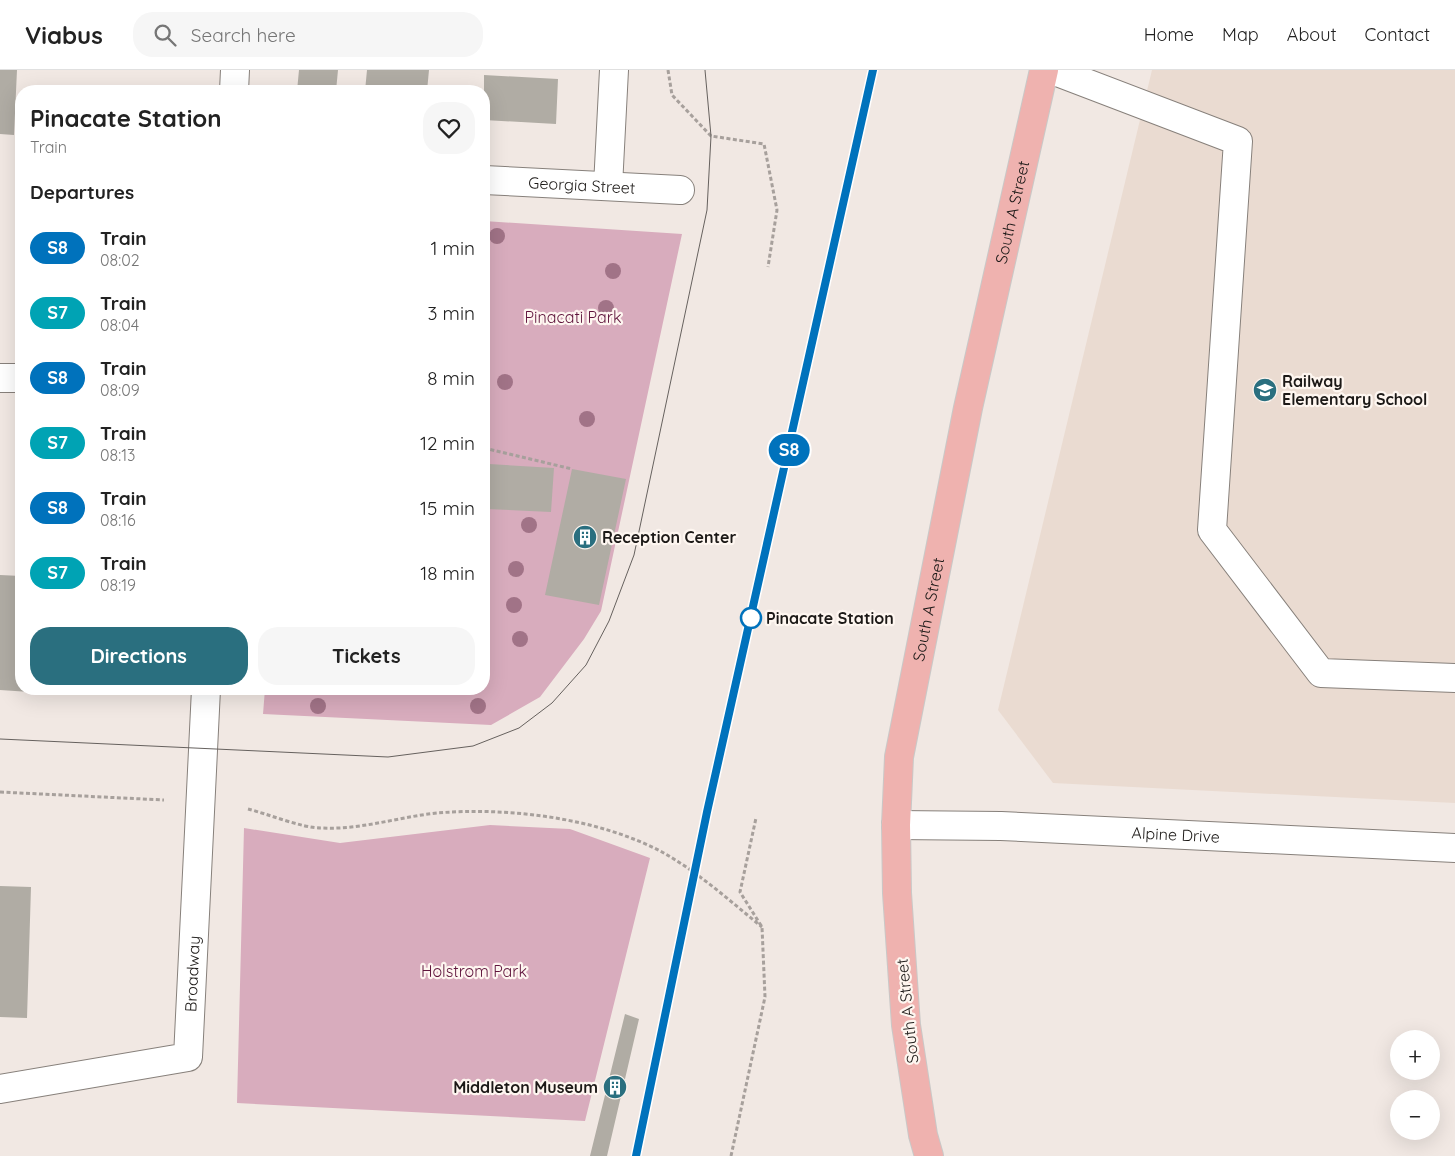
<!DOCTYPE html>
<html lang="en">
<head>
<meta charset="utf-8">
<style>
	body { margin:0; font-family:Quicksand,sans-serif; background:#f6f6f6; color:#222; height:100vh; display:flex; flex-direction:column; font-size:19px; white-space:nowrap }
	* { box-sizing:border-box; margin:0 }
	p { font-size:16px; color:#767676 }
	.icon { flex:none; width:28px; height:28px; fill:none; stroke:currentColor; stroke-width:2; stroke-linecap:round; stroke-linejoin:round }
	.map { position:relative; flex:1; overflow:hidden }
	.details { position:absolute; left:15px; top:15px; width:475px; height:610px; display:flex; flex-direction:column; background:#fff; border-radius:20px; box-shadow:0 5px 20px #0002 }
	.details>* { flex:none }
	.badge { padding:0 10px; border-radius:16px; font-size:18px; line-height:32px }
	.tools { position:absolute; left:1390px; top:960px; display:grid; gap:10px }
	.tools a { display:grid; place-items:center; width:50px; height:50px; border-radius:50%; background:#fff; box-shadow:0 5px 20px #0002; font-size:25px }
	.map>.badge { position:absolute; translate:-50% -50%; box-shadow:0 0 0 2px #fff }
	h2 { padding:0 15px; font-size:19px; line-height:45px }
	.round { display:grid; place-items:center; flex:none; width:52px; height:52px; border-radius:20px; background:#f6f6f6 }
	.summary { display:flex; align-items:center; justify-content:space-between; height:85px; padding:0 15px }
	h1 { font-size:24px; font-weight:800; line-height:38px }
	.button { display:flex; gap:10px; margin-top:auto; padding:10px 15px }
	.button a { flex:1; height:58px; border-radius:20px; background:#2a6f7f; color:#fff; font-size:20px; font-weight:800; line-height:58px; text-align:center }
	.button a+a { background:#f6f6f6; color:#222 }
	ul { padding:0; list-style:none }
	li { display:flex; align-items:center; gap:15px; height:65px; padding:0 15px }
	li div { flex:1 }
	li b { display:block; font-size:19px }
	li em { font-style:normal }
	li .badge { min-width:55px; font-weight:700; text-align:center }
	header { display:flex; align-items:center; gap:30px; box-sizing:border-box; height:70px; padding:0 25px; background:#fff; border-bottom:1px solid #e0e0e0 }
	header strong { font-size:24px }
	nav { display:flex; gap:28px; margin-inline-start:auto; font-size:18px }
	.search { width:350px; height:45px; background:#f6f6f6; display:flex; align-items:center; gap:12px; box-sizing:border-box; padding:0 18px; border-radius:20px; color:#767676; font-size:19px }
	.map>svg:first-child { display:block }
	.built { fill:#eadbd1 }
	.green { fill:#d8acbd }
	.building { fill:#b0aca4 }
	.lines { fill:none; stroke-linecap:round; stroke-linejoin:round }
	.minor-casing { stroke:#87807b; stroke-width:30 }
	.major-casing { stroke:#c9c8c7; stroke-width:30 }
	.path { stroke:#a7a09c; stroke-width:3; stroke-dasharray:4 2.5; stroke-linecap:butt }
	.minor { stroke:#fff; stroke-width:28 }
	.major { stroke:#efb2af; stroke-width:28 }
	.tram { stroke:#66615e; stroke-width:1 }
	.rail-casing { stroke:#66615e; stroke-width:5.5 }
	.rail { stroke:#fef6f0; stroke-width:4; stroke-dasharray:11; stroke-linecap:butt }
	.tree { fill:#a17387 }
	.line-casing { stroke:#fff; stroke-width:11 }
	.line { stroke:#0072bc; stroke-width:8 }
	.stop-dot { fill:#fff; stroke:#0072bc; stroke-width:2.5 }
	.labels { text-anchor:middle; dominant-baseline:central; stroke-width:4.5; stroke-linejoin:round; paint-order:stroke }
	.street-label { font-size:16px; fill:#1c1917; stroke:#fef6f0 }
	.park-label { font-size:16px; fill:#5f143c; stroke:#fef6f0 }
	.poi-label { font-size:16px; font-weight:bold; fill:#1c1917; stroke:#fef6f0; text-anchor:start }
	.stop-label { font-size:16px; font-weight:bold; fill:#1c1917; stroke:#fef6f0; text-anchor:start }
</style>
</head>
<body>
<header>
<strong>Viabus</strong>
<div class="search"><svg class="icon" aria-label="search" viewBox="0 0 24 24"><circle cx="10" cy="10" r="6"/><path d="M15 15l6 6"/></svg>Search here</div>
<nav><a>Home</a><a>Map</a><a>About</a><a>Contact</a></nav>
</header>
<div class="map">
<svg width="1455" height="1086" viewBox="0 0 1455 1086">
	<rect width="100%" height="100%" fill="#f1e8e3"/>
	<path class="built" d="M1152,0h303v733l-402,-20 -55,-73z"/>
	<path class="green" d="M484,151l198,13 -81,377 -17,28 -44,58 -49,28 -228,-11 2,-25h219z
		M490,755l80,4 80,29 -65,263 -348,-18 7,-275 96,15z"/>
	<path class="building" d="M0,0h17l-3,65 -14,-1z
		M299,0h39l-2,21h-39z
		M367,0h62l-2,21h-62z
		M484,5l74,4 -2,45 -72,-4z
		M489,394l65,4 -3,44 -65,-3z
		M572,399l54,10 -27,126 -54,-10z
		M0,505l21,1v113h24v4l-45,-3z
		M0,816l31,1 -4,131 -27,-1z
		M625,944l14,5 -32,137h-17z"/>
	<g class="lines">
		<g class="minor-casing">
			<g id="minor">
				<path d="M1052,0l186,71 -26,389 109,143 134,5"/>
				<path d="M234,21l1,-21"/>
				<path id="s1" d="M484,110l196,10"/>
				<path d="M608,116l6,-116"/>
				<path d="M0,308h21"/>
				<path id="s2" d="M896,755l105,1 454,22"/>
				<path id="s3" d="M0,1019l188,-32 18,-368"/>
			</g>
		</g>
		<g class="major-casing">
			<g id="major">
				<path id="s4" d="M929,1086l-6,-21 -17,-110 -9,-132 -1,-68 3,-68 69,-349 76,-338"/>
			</g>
		</g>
		<path class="path" d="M668,0l4,25 39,41 53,8 13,66 -9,57
			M484,378l88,21
			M0,722l164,8
			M248,739c20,5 54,19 73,19 40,2 77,-11 116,-15 72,-6 161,5 225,39 36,20 68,49 100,75
			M731,1086l34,-159 -3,-70 -22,-35 16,-74"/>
		<use href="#minor" class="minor"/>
		<use href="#major" class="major"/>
		<path class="tram" d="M0,669l388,18 85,-11 46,-18 33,-25 34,-38 23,-44 25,-66 73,-345 4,-74 -6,-66"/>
		<g class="rail-casing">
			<path id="rail" d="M636,1086l71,-344 166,-742"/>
		</g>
		<use href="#rail" class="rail"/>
	</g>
	<g class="tree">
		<circle cx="497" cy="166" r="8"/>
		<circle cx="613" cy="201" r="8"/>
		<circle cx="606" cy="238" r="8"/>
		<circle cx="505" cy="312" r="8"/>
		<circle cx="587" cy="349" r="8"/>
		<circle cx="529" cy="455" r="8"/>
		<circle cx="516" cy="499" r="8"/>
		<circle cx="514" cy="535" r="8"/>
		<circle cx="520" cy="569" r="8"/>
		<circle cx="318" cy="636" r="8"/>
		<circle cx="478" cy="636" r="8"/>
	</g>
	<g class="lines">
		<g class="line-casing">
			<path id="line" d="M636,1086l71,-344 166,-742"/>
		</g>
		<use href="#line" class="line"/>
	</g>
	<defs>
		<g id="school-disc" transform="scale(1.25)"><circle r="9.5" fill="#2a6f7f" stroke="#fef6f0"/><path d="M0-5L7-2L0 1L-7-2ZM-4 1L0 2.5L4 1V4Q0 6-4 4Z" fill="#fff"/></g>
		<g id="building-disc" transform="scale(1.25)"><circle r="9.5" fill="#2a6f7f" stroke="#fef6f0"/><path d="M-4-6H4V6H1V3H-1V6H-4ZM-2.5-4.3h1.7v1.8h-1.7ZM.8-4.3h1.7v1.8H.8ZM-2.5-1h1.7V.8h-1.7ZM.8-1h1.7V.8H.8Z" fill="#fff"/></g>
	</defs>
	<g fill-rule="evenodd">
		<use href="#school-disc" x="1265" y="320"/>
		<use href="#building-disc" x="585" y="467"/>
		<use href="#building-disc" x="615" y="1017"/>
	</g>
	<circle class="stop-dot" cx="751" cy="548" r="10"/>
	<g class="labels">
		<g class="street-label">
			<text stroke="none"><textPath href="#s1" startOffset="98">Georgia Street</textPath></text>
			<text stroke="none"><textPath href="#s4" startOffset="958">South A Street</textPath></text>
			<text stroke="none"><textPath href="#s4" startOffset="552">South A Street</textPath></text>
			<text stroke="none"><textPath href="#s2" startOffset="280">Alpine Drive</textPath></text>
			<text stroke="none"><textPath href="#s3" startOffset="274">Broadway</textPath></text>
			<text transform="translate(907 941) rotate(-96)">South A Street</text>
		</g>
		<g class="park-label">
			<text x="573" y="247">Pinacati Park</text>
			<text x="474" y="901">Holstrom Park</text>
		</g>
		<g class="poi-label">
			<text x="1282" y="311">Railway<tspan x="1282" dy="18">Elementary School</tspan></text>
			<text x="602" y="467">Reception Center</text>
			<text x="598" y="1017" text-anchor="end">Middleton Museum</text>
		</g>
		<g class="stop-label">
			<text x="766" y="548">Pinacate Station</text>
		</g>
	</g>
</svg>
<div class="tools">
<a>+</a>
<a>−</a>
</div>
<b class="badge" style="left:789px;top:380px;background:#0072bc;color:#fff">S8</b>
<section class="details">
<div class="summary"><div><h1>Pinacate Station</h1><p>Train</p></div><a class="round"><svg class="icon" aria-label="heart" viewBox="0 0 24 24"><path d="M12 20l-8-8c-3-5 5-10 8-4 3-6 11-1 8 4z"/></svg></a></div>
<h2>Departures</h2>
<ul>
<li><span class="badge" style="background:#0072bc;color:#fff">S8</span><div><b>Train</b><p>08:02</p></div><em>1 min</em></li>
<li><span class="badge" style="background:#00a3b4;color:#fff">S7</span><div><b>Train</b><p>08:04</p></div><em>3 min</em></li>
<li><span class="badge" style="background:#0072bc;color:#fff">S8</span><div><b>Train</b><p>08:09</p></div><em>8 min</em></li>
<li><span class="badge" style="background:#00a3b4;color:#fff">S7</span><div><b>Train</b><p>08:13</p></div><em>12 min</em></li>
<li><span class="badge" style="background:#0072bc;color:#fff">S8</span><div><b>Train</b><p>08:16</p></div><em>15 min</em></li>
<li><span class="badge" style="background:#00a3b4;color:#fff">S7</span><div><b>Train</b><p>08:19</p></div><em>18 min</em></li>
</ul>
<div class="button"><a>Directions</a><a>Tickets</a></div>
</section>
</div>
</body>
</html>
